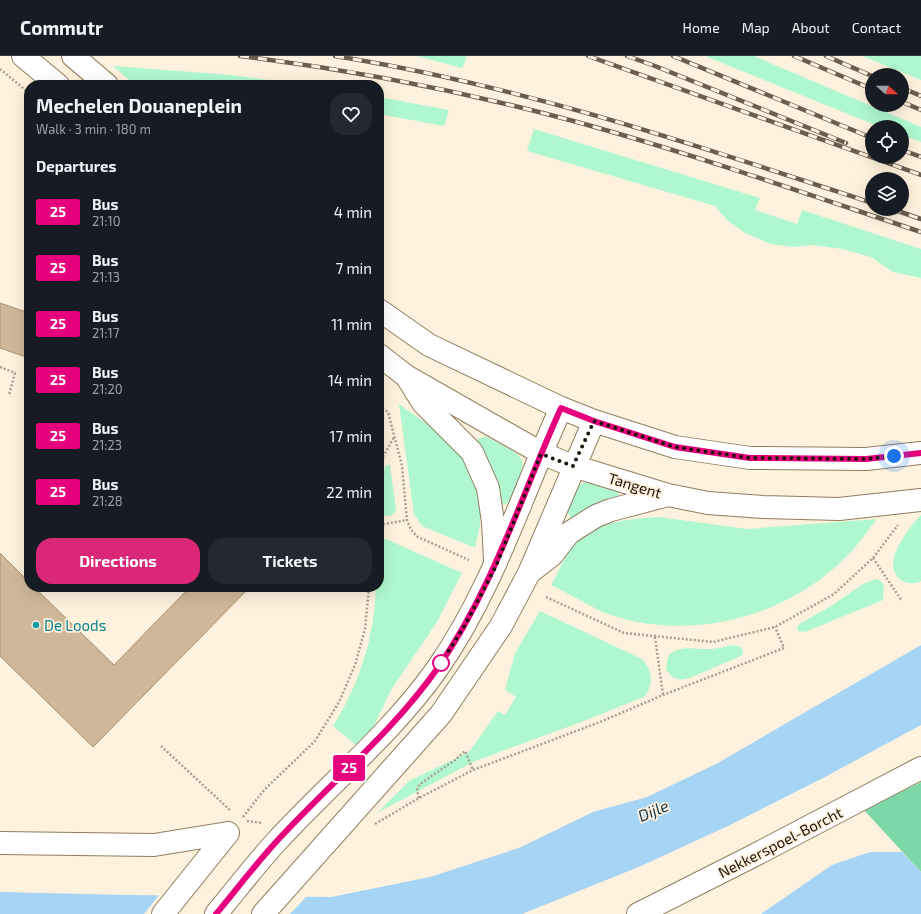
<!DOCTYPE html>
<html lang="en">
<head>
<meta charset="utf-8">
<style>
	body { margin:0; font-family:"Exo 2",sans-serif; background:#242831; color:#f1f3f6; height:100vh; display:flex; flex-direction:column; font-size:15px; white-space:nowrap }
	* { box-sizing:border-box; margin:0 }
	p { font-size:13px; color:#9ea1a6 }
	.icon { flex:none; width:22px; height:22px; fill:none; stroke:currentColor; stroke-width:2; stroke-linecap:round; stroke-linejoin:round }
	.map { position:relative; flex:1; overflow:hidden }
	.panel { position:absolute; left:24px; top:24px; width:360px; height:512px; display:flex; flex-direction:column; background:#171b24; border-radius:16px; box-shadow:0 4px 16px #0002 }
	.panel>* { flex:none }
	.badge { padding:0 8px; border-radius:3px; font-size:14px; line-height:26px }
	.needle { width:26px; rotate:111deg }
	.buttons { position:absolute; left:865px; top:12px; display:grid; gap:8px }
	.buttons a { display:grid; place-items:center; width:44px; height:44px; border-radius:50%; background:#171b24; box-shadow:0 4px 16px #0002; font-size:20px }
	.you { position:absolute; width:20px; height:20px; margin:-10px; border:3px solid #fff; border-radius:50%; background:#1a73e8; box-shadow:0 0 0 6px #1a73e833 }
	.map>.badge { position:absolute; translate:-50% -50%; box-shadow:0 0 0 2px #fff }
	h2 { padding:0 12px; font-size:15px; line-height:36px }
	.round { display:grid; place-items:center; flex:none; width:42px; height:42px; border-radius:16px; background:#242831 }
	.head { display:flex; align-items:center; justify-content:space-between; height:68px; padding:0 12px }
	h1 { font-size:19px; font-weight:700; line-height:30px }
	.button { display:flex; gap:8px; margin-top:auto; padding:8px 12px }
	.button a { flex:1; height:46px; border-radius:16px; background:#db2777; color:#fff; font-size:16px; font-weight:700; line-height:46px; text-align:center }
	.button a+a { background:#242831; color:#f1f3f6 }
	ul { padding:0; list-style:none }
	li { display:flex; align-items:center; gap:12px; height:56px; padding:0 12px }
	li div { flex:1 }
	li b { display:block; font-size:15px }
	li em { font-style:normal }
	li .badge { min-width:44px; font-weight:700; text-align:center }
	header { display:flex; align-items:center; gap:24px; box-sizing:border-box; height:56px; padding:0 20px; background:#171b24; border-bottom:1px solid #363941 }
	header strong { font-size:19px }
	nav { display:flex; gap:22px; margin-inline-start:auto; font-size:14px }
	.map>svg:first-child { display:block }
	.green { fill:#aff8cf }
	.forest { fill:#7cd8a7 }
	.water { fill:#a5d4f5 }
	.pier { fill:#fef1dd }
	.building { fill:#ceb899; stroke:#a69173 }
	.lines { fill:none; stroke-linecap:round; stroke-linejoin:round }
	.minor-casing { stroke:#917d5f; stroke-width:24 }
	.major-casing { stroke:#917d5f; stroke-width:24 }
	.highway-casing { stroke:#917d5f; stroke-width:24 }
	.path { stroke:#aba08f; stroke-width:2.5; stroke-dasharray:2 2; stroke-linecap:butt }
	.minor { stroke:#fff; stroke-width:22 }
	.major { stroke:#fff; stroke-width:22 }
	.highway { stroke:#fff; stroke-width:22 }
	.rail-casing { stroke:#695f51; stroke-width:4.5 }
	.rail { stroke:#fef1dd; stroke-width:3; stroke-dasharray:9; stroke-linecap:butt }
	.line-casing { stroke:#fff; stroke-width:9 }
	.line { stroke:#e6007e; stroke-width:6 }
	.walk { stroke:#1e160a; stroke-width:4; stroke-dasharray:0 7.2 }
	.culture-dot { fill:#0f9aa8; stroke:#fef1dd; stroke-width:1.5 }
	.stop-dot { fill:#fff; stroke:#e6007e; stroke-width:2 }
	.labels { text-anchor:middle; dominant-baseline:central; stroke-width:3.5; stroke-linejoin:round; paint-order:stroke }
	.street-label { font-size:15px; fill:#1e160a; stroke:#fef1dd }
	.culture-label { font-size:15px; fill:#0d838f; stroke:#fef1dd; text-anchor:start }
	.water-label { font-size:16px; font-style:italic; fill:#183c53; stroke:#fef1dd }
</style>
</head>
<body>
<header>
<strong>Commutr</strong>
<nav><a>Home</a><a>Map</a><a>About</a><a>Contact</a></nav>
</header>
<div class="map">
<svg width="921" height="858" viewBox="0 0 921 858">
	<rect width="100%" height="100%" fill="#fef1dd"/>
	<path class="green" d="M417,0h46l4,1 -5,11z
		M705,0h49l167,71v15l-19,-7v-8h-22z
		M862,0h59v24z
		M113,10l118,9 76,10h-114l-64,-5z
		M379,41l70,13 -5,16 -65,-12z
		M534,73l226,69 -5,12 42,14 5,-14 119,39v29l-28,-6 -22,-15 -29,-8 -29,-4 -20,2 -23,-3 -25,-11 -17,-12 -13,-15 -188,-55z
		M399,348l48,34 19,25 14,31v31l-5,23 -53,-22 -8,-12z
		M485,380l30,16 7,8 1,10 -13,31 -6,4 -7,-6 -20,-54 1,-6z
		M386,409h4l6,45 -5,6 -12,-1v-32z
		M593,425l22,5 4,7 -1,4 -41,22 -6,-1 -4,-6c6,-18 5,-29 26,-31z
		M921,459v66c-5,3 -13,3 -18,0 -26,-13 6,-54 18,-66z
		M659,461l88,12 130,-10c-9,11 -17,23 -26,33 -59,63 -152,89 -234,65 -19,-5 -47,-23 -66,-32 7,-12 13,-27 21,-38 23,-26 55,-28 87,-30z
		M379,483h7l76,34 -25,49 -46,68 -18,38 -17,17 -23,-19c27,-43 41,-88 43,-139h3z
		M876,523l4,1 4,6 -1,14 -78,32 -7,-1 -1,-2 2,-5 32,-18 32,-22z
		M540,555l102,48c11,12 12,26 2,38l-60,24 -111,41 -96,51 32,-32 60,-29 29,-41 7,4 11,-18 -11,-7 10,-37z
		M733,589l8,2 2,6 -2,3 -51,22c-10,3 -18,2 -24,-9l2,-13c12,-12 27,-6 43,-7 7,-1 15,-2 22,-4z"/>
	<path class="forest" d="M921,726v90l-57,-62z"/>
	<path class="water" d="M921,589v80l-96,52 -95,48 -89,41 -119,48h-522v-22l128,3 203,2 99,-20 89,-29 74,-36 54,-15 69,-33z
		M870,796h32l19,20v42h-160l71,-49z"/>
	<path class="pier" d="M160,838l148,1 -18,19h-146z"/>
	<path class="building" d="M0,247l29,10v45l-29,-10z
		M0,497l29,29v5h5l80,78 76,-78h60l-157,160 -93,-91z"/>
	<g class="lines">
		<g class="minor-casing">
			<path id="minor" d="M0,787l154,2 74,-12
				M163,858l65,-81
				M638,858l113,-57 170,-89"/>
		</g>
		<g class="major-casing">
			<path id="major" d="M406,320l135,77 32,13 95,29 40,8 55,4 76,2 82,-9
				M408,323l15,24 49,49 16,36 5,34 2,38
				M530,516l22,-17 17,-22 27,-17 15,-6 57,-15
				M216,858c20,-24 39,-49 60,-72 53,-58 115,-108 161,-173 56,-80 84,-173 124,-261l33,13 81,26 75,11 116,1 55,-6
				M263,858l178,-200 60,-88 28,-53 65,-152"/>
		</g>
		<g class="highway-casing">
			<path id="highway" d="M23,0l35,29
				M73,0l34,29
				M379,254l50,35 132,63
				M379,299l27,21"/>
		</g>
		<path class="path" d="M0,13l29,24
			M0,311l15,6 -6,22
			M379,350l9,6 14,54 5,54 4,10 7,7 51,23
			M379,408l15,-27
			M379,469l28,-5
			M873,502l29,43
			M546,541l78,36 89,9 62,-15 59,-33 39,-36 25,-33
			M655,581l8,58
			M161,690l70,65
			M419,742l-2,-8 3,-6 35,-24 10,-9 8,19
			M243,761l21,-27 51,-49 24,-39 16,-37 10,-36 4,-42
			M247,765l15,2
			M375,768l44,-26 54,-28 127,-48 63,-27 121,-47 -9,-21"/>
		<use href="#minor" class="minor"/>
		<use href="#major" class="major"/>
		<use href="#highway" class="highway"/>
		<g class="rail-casing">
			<path id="rail" d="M240,0c114,14 226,36 337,66 116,32 230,72 344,110
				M335,0c184,29 360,89 537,147
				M588,0l333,119
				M627,0l28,10 191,77
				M673,0l199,82
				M794,0l78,33
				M826,0l46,20
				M902,32l19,8
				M902,46l19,8
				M902,94l19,7
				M892,153l29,10"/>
		</g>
		<use href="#rail" class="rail"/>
	</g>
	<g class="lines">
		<g class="line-casing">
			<path id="line" d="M216,858c20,-24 39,-49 60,-72 53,-58 115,-108 161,-173 56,-80 84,-173 124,-261l33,13 81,26 75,11 116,1 55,-6"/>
		</g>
		<use href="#line" class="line"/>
		<path class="walk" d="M441,607l24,-38 31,-59 45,-112 32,12 21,-45 81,26 75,11 116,1 28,-3"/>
	</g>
	<circle class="culture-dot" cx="36" cy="569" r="4"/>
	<circle class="stop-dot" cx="441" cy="607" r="8"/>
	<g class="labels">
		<g class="street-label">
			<text transform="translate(635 429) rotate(17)">Tangent</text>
			<text transform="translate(780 786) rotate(-27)">Nekkerspoel-Borcht</text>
		</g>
		<g class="culture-label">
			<text x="44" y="569">De Loods</text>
		</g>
		<g class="water-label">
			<text transform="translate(653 754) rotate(-23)">Dijle</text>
		</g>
	</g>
</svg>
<div class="buttons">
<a><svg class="needle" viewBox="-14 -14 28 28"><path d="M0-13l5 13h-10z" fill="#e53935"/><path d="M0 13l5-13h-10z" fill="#9ea1a6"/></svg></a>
<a><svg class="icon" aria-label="locate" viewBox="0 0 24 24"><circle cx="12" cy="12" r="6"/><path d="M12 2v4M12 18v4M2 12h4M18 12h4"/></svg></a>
<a><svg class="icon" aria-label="layers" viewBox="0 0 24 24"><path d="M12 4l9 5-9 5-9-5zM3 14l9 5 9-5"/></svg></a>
</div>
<div class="you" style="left:894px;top:400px"></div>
<b class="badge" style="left:349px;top:712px;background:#e6007e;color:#fff">25</b>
<section class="panel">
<div class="head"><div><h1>Mechelen Douaneplein</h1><p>Walk · 3 min · 180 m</p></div><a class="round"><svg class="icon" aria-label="heart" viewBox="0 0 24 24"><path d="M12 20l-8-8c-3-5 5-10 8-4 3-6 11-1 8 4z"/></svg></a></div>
<h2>Departures</h2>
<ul>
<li><span class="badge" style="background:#e6007e;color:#fff">25</span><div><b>Bus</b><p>21:10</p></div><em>4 min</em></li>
<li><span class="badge" style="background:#e6007e;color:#fff">25</span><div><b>Bus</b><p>21:13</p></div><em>7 min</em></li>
<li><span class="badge" style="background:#e6007e;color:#fff">25</span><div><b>Bus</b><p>21:17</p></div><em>11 min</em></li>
<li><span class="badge" style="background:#e6007e;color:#fff">25</span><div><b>Bus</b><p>21:20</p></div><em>14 min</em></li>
<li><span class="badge" style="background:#e6007e;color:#fff">25</span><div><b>Bus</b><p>21:23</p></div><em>17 min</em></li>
<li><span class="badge" style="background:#e6007e;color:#fff">25</span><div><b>Bus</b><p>21:28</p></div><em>22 min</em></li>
</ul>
<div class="button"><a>Directions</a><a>Tickets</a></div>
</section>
</div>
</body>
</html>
